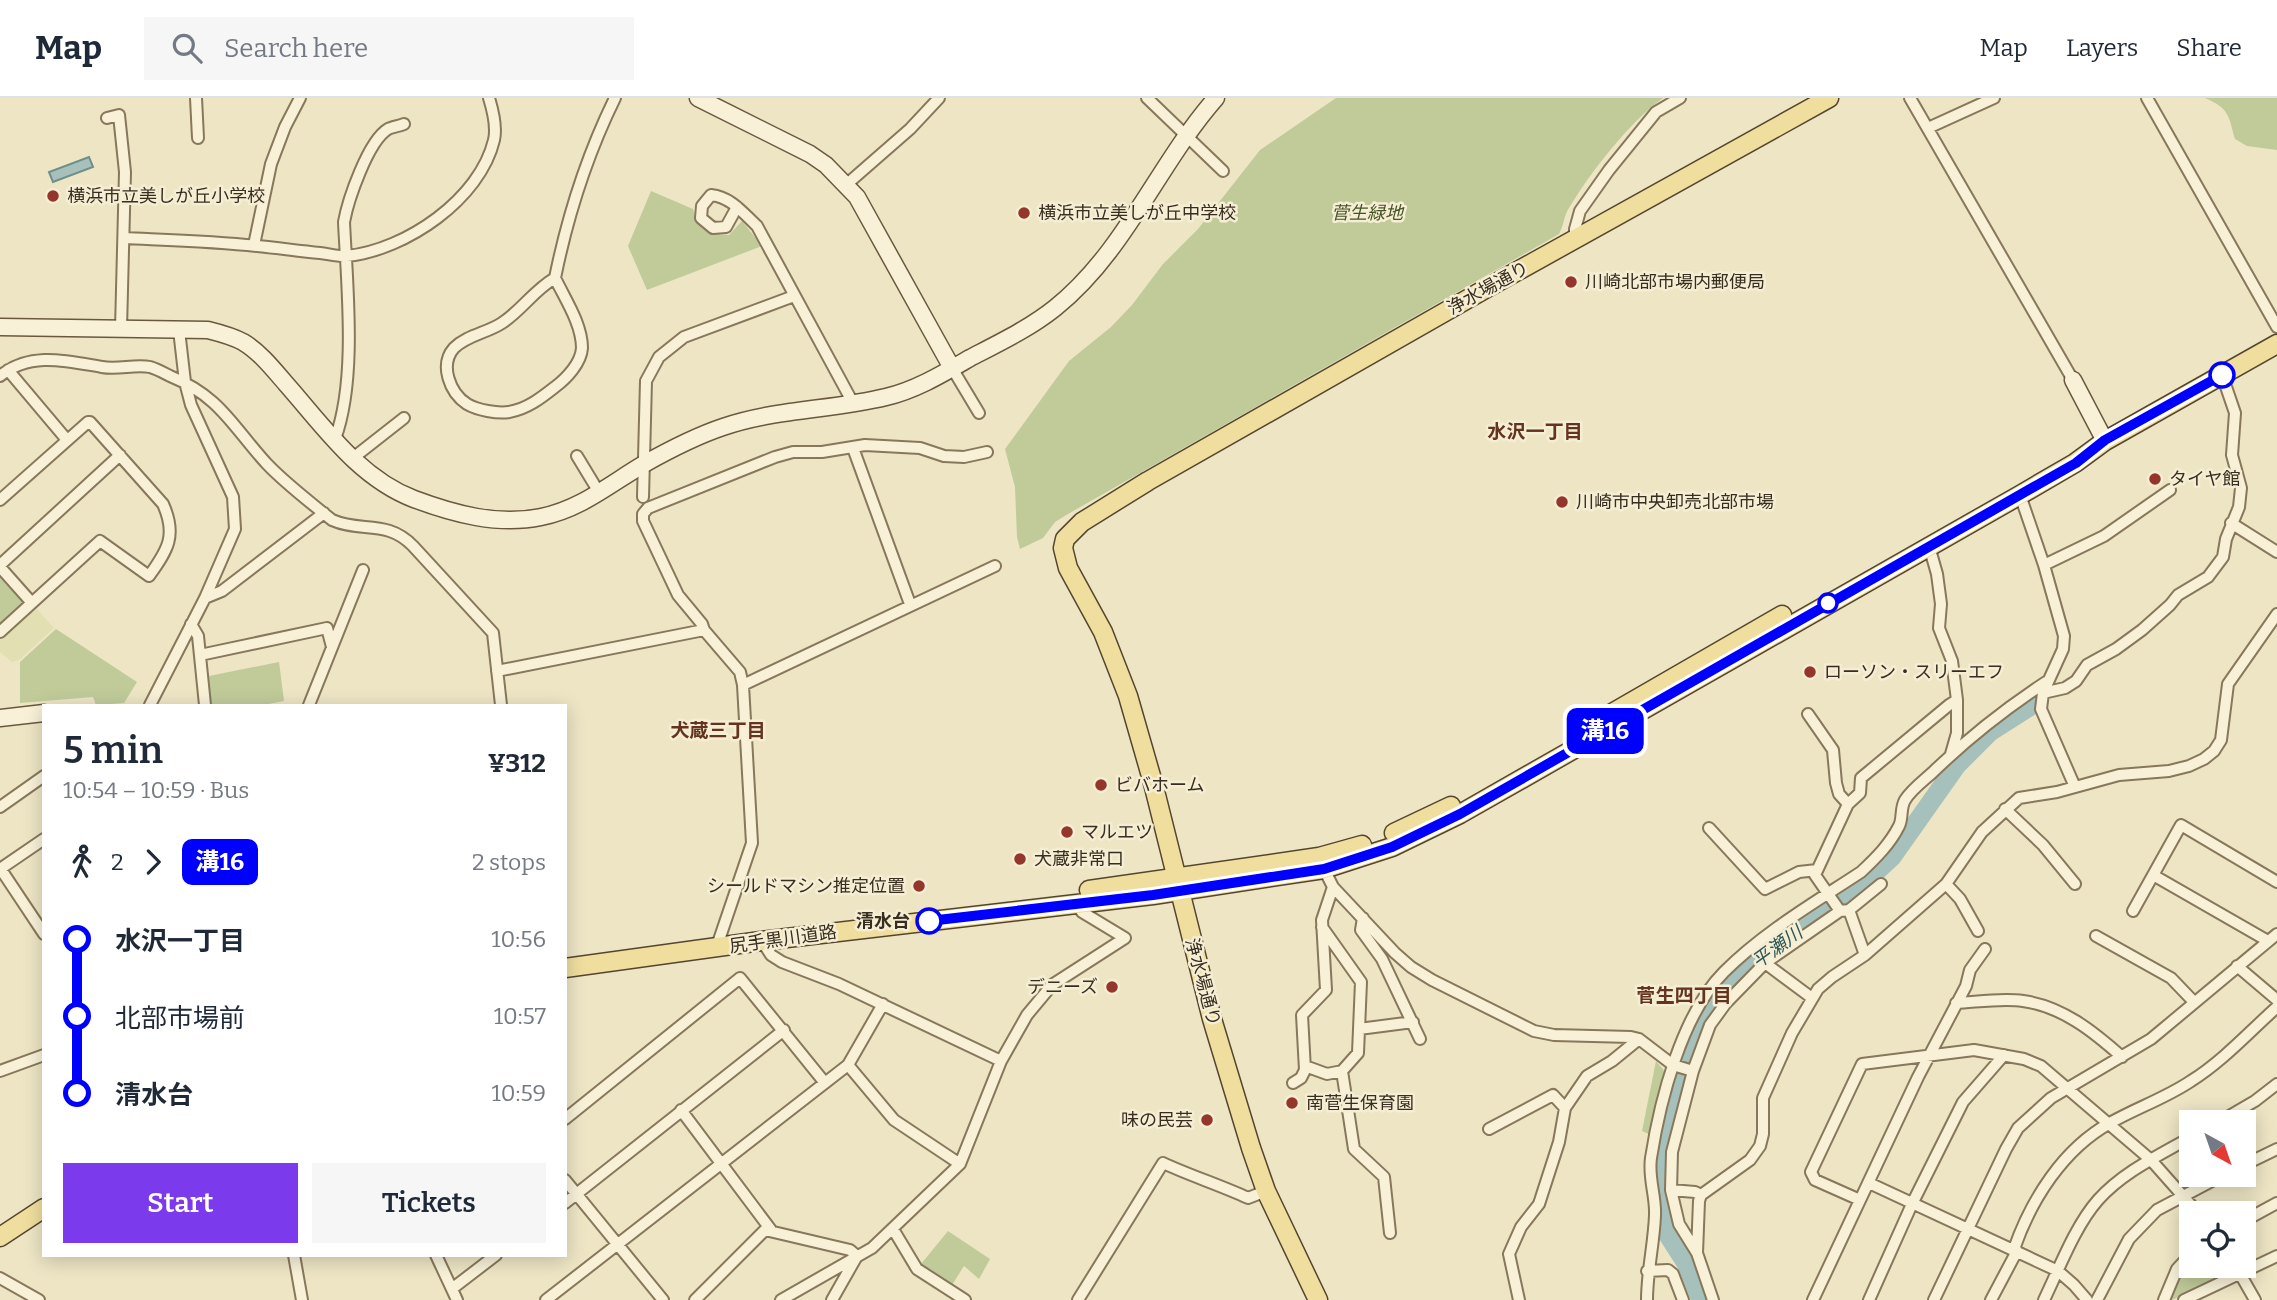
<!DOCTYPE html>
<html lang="en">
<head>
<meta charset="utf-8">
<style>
	body { margin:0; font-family:Bitter,"Noto Sans JP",serif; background:#f6f6f7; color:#1f2937; height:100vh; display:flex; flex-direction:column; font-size:26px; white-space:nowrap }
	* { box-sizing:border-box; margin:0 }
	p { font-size:23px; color:#747a83 }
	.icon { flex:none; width:38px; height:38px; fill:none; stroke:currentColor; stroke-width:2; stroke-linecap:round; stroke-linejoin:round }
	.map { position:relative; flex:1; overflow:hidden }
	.sheet { position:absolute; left:42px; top:606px; width:525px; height:553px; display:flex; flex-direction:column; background:#fff; border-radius:0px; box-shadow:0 4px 18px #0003 }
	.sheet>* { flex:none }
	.badge { padding:0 14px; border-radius:10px; font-size:24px; line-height:46px }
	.needle { width:46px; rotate:140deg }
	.buttons { position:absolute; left:2179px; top:1012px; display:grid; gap:14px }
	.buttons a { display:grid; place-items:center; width:77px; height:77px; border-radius:0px; background:#fff; box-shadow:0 4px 18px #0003; font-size:35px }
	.map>.badge { position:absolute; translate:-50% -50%; box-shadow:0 0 0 4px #fff }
	.legs { display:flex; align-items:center; gap:10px; height:77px; padding:0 21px; font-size:23px }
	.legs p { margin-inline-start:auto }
	.overview { display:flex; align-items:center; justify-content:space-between; height:119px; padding:0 21px }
	h1 { font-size:38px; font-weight:600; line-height:52px }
	.button { display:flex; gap:14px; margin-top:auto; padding:14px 21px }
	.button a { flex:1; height:80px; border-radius:0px; background:#7c3aed; color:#fff; font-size:28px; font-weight:600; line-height:80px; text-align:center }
	.button a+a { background:#f6f6f7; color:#1f2937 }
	ul { padding:0 21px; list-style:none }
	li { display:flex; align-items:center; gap:24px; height:77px; font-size:26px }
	li i { display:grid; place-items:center; width:10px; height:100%; margin:0 9px; background:currentColor }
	li i::after { content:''; width:18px; height:18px; margin:-9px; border:5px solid; border-radius:50%; background:#fff }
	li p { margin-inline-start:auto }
	li:first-child i { background:linear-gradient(#0000 50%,currentColor 0) }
	li:last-child i { background:linear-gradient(currentColor 50%,#0000 0) }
	header { display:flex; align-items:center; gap:42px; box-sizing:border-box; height:98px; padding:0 35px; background:#fff; border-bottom:2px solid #e0e1e3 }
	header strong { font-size:33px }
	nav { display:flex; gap:38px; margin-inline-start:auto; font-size:24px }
	.search { width:490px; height:63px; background:#f6f6f7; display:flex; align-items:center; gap:18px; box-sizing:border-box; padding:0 24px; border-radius:0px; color:#747a83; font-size:26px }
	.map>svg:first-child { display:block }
	.farmland { fill:#e2dfb2 }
	.green { fill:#c0cb99 }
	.water { fill:#a6c0bb; stroke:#6d8e89; stroke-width:2 }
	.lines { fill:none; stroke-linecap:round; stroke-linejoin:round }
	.river { stroke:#a6c0bb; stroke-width:19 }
	.street-casing { stroke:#87775b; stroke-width:14 }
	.secondary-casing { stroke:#69583e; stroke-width:19 }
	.primary-casing { stroke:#55452f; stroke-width:21 }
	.street { stroke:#f8f1d8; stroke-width:10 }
	.secondary { stroke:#f8f1d8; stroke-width:16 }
	.primary { stroke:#efde9d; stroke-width:18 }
	.line-1-casing { stroke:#fff; stroke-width:16 }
	.line-1 { stroke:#00f; stroke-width:10 }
	.poi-dot { fill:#95362d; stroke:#f5eed4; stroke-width:2.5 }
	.stop-1-dot { fill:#fff; stroke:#00f; stroke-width:3.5 }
	.labels { text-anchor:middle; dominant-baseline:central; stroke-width:5; stroke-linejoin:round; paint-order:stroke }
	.poi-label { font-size:18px; fill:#382d1f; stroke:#f5eed4; text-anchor:start }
	.park-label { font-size:18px; font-style:italic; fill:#445426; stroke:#f5eed4 }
	.street-label { font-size:18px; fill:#382d1f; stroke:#f5eed4 }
	.stop-label { font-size:18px; font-weight:bold; fill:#382d1f; stroke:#f5eed4; text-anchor:end }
	.neighbourhood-label { font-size:19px; font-weight:bold; fill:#63341f; stroke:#f5eed4 }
	.water-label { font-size:19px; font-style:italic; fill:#2e5657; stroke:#f5eed4 }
</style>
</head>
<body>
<header>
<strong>Map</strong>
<div class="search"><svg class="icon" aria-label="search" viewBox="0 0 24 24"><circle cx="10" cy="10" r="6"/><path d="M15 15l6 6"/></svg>Search here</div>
<nav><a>Map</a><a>Layers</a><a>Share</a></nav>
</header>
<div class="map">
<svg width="2277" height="1202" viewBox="0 0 2277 1202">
	<rect width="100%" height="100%" fill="#ede5c4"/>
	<path class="farmland" d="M35,509l19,21 -35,32 -7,2 -12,-10v-12z"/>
	<path class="green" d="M1336,0h327c-32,22 -74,76 -94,110 -5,7 -5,17 -10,26l-491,280 -13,8 -12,16 -23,11 -3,-12 -2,-50 -10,-38 64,-88 42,-34 21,-22 31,-41 35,-35 62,-79z
		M2205,0h72v52l-30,-4 -12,-7c-7,-24 -5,-30 -30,-41z
		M651,93l42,18c6,23 14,25 36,26l13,-14 20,25 -115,44 -19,-44z
		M0,478l22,23 1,7 -23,20z
		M56,531l81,53 -13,21 -28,2 -3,-8 -73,6v-41z
		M279,564l5,39 -21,4h-52l-2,-29z
		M1656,963l11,13 -16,61 -9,-4z
		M948,1133l42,28 -11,20 -15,-13 -12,19 -31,-21z
		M2191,1162v5h33l5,6 -3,5 -54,24 -2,-3 13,-29z"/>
	<path class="water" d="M89,59l4,10 -40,15 -4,-10z"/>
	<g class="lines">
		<path class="river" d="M1701,1202l-15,-37 -18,-28 -8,-25 -2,-24 6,-41 28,-103 27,-46 38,-37 93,-63 42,-39 65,-92 33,-33 44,-28"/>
		<g class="street-casing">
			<path id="street" d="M196,0l2,40
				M1147,0l76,73
				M1910,0l163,282
				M2147,0l130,229
				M107,20l12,-3 6,57 -4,157
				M1928,30l66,-30
				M847,86l63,-55 29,-31
				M737,109l-11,20 -13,1 -12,-10 1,-12 9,-11c20,2 32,18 46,31l96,177
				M124,140c44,2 89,3 133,8 21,2 42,5 63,7 9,1 18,4 27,3 59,-6 133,-57 147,-116 3,-13 -1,-29 -5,-42
				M1575,141v-10l5,-18 29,-41 47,-58 24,-14
				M254,147l17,-81 14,-37 15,-29
				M555,180c10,21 27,46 27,70 -1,15 -15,30 -27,39 -14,11 -28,22 -46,25 -11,2 -32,-2 -42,-8 -17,-11 -28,-39 -13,-56 13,-13 33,-15 48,-25 20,-13 32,-33 53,-45 13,-64 31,-121 60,-180
				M952,270l27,45
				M8,272l59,70
				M0,278c30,-25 67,-15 102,-9 16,3 33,-3 48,0 7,2 14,6 20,9 51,21 62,50 97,88 19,20 43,38 65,56 29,13 55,-1 81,26l80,87 8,72
				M335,341c22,-59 12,-153 9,-217 4,-22 24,-81 44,-93 4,-2 11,-3 16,-5
				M853,350l57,156
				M577,358l23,38
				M353,360l51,-40
				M2020,397l24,70 20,71 -1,13 -20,44 -2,16 34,78
				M643,399l3,-116 13,-24 25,-20 110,-41
				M0,402l88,-78h2l73,82c14,31 5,46 -14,72l-49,-35 -100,91
				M2231,425l46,29
				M1929,448l8,28 4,30 -2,24 13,33 5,39v33l-6,21
				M0,467l120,-110
				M2044,467l60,-29 66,-46
				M0,469l32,36
				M205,500l17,-7 102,-78
				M191,526l7,12 7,69
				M704,532l-2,-6 -24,-29 -35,-74v-7l5,-6 127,-51 18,-5h29l43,-7 55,3 24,8 20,1 23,-5
				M200,557l127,-27 5,19
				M497,573l207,-41 36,42 3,13 9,158 -33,97v8
				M743,587l252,-119
				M2043,595l22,-5 11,-7 11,-16 29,-16 26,-19 28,-25 8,-10 30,-18 15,-20 3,-18 13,-32 2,-19 -9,-33 3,-42 -13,-38
				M150,607l55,-107 30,-69 -2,-32 -42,-92 -6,-23 -6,-52
				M309,607l54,-135
				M1808,616l25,36 3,33 3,11 9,10 -33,71 25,36
				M1848,706l12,-11 1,-15 88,-73 8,-5
				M0,709l44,-31
				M2005,711l38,36 32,39
				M1709,730l56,61 34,-17 18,-2
				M1322,767l11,22 62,66 16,14 21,13 102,51 20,4 77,2 8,2 34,26 20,6
				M0,770l44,66
				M0,771l44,-30
				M2153,777l115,66
				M1946,786l14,15 18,32
				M1849,812l16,45
				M2133,813l48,-86 96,57
				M1363,820l-2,12 21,29 38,80
				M2096,838l75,42 23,24
				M760,840l11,17 11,7 57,22 162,77
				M1765,865l47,35
				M2237,868l40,34
				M1956,905c21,-1 46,-5 67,-2 39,5 71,31 99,56
				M1359,931l54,-7
				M848,967l46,55 66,44
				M1305,968l22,8 15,-3 16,-18 3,-71 -39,-55
				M0,973l44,-16
				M1342,973l12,78 30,28 6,56
				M1293,985l8,-5 4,-8 -3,-55 24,-25 -4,-70 11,-33
				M681,1012l90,120
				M565,1021l175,-141 85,105
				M2219,1024l36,-21 22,-17
				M1489,1031l64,-34 12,13
				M2244,1067l33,-16
				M565,1082l98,120
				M1869,1085l189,88 16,14 13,15
				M1671,1092l8,34 18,29
				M1701,1097l-6,-3 -24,-2 1,-38 21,-81 17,-46 16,-22 39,-40 75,-52 9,-1 32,-26
				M1860,1102l-45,-20 -4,-8 51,-108 112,-14 50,9 17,7 110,94 47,53
				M565,1105l219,-173
				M2244,1123l33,-18
				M893,1131l24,40 48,31
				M2014,1151c17,-49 49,-100 96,-126 26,-15 56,-25 81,-42 32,-20 58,-49 86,-74
				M294,1157l8,45
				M436,1157l21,45
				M2235,1167l20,35
				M1647,1173l21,-1 5,4 10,26
				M0,1180l39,22
				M453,1190l43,-33
				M546,1202l302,-235 35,-61
				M695,1202l70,-70 85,20 7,6
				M781,1202l91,-52 88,-84 41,-103 26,-46 25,-30 73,-47 -43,-26 -7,-9
				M832,1202l25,-44
				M1078,1202l85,-137c28,13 57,22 85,35l18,-7
				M1519,1202l-10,-46 12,-27 18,-23 20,-62 6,-34 22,-32 25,-15 27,-22
				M1647,1202c0,-29 7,-56 8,-85 1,-19 -7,-37 -4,-57 9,-58 31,-144 73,-186 40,-40 90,-69 137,-100 15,-14 29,-28 38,-46 4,-7 1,-18 6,-26 6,-10 18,-19 27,-27 35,-34 73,-64 114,-91
				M1713,1202l-16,-47 2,-52 2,-6 49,-35 10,-14 3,-12v-36l29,-65 26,-44 14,-12 33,-22 81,-71 36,-52 37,-34 38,-6 62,-17 50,-4 20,-5 15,-7 10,-8 7,-11 7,-56 49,-70
				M1813,1202l105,-223 48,-91 4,-16 15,-21
				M1869,1202l43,-96 51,-102 41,-47
				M1934,1202l72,-151 12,-21 33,-30 100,-59 126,-105
				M1991,1202l26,-49
				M2044,1202c15,-31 31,-74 54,-100 25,-28 60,-44 93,-63
				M2097,1202l32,-61 28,-29 68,-36
				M2164,1202l13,-31 14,-15
				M2184,1202l93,-44"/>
		</g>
		<g class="secondary-casing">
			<path id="secondary" d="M698,0l112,56 16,11 31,32 95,171
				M0,229l208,3c12,3 24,6 35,12 17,10 31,28 44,43 37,42 72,93 127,114 40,15 84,27 127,18 40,-8 69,-33 103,-53 25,-14 52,-28 79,-37 52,-18 110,-17 163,-30 30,-7 58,-24 84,-39 29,-15 60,-30 85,-50 70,-56 103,-144 161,-210
				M2073,282l32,61
				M0,620l44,-5"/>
		</g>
		<g class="primary-casing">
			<path id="primary" d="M1600,622l182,-105
				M1394,735l57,-27
				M1089,792l230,-33 43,-12
				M565,870l196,-27 392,-46 171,-26 68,-22 68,-33 560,-319 55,-32 30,-22 172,-97
				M0,1139l44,-29
				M1318,1202l-52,-109 -15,-43 -39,-129 -59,-236 -25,-87 -25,-64 -35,-64 -5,-20 2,-9 17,-17 66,-41 339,-193 342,-190"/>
		</g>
		<use href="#street" class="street"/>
		<use href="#secondary" class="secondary"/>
		<use href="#primary" class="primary"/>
	</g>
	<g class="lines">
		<g class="line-1-casing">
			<path id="line-1" d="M929,823l224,-26 171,-26 68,-22 68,-33 579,-330 37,-21 29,-23 117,-65"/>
		</g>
		<use href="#line-1" class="line-1"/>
	</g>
	<g class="poi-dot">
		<circle cx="53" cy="98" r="7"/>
		<circle cx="1024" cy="115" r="7"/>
		<circle cx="1571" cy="184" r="7"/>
		<circle cx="2155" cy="381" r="7"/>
		<circle cx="1562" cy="404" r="7"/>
		<circle cx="1810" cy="574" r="7"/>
		<circle cx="1101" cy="687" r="7"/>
		<circle cx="1067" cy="734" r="7"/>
		<circle cx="1020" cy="761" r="7"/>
		<circle cx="919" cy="788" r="7"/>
		<circle cx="1112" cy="889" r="7"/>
		<circle cx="1292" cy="1005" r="7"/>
		<circle cx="1207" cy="1022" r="7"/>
	</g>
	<g class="stop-1-dot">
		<circle cx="2222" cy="277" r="12"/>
		<circle cx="1828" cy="505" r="9"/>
		<circle cx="929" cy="823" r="12"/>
	</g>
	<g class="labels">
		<g class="poi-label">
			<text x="67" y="98">横浜市立美しが丘小学校</text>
			<text x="1038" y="115">横浜市立美しが丘中学校</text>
			<text x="1585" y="184">川崎北部市場内郵便局</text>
			<text x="2169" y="381">タイヤ館</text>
			<text x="1576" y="404">川崎市中央卸売北部市場</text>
			<text x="1824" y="574">ローソン・スリーエフ</text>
			<text x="1115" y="687">ビバホーム</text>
			<text x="1081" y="734">マルエツ</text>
			<text x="1034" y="761">犬蔵非常口</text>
			<text x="905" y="788" text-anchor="end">シールドマシン推定位置</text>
			<text x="1098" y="889" text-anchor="end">デニーズ</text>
			<text x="1306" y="1005">南菅生保育園</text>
			<text x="1193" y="1022" text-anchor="end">味の民芸</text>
		</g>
		<g class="park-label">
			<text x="1367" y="115">菅生緑地</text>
		</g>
		<g class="street-label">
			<text transform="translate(1488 190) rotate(-29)">浄水場通り</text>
			<text transform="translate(783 841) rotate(-8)">尻手黒川道路</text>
			<text transform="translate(1203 884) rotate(75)">浄水場通り</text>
		</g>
		<g class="stop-label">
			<text x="910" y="823">清水台</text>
		</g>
		<g class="neighbourhood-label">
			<text x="1535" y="333">水沢一丁目</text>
			<text x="718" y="632">犬蔵三丁目</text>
			<text x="1684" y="897">菅生四丁目</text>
		</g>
		<g class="water-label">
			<text transform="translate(1777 849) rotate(-36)">平瀬川</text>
		</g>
	</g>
</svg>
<div class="buttons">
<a><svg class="needle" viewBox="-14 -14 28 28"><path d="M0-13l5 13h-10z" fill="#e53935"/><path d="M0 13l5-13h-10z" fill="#747a83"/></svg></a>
<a><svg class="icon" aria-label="locate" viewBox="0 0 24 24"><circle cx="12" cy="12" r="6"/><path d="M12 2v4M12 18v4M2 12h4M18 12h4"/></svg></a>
</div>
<b class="badge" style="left:1605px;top:633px;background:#00f;color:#fff">溝16</b>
<section class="sheet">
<div class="overview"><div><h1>5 min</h1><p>10:54 – 10:59 · Bus</p></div><b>¥312</b></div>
<div class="legs"><svg class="icon" aria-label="walk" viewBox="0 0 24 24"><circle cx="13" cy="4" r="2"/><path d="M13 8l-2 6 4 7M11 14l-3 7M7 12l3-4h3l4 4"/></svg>2<svg class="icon" aria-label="forward" viewBox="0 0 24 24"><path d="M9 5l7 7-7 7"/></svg><b class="badge" style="background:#00f;color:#fff">溝16</b><p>2 stops</p></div>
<ul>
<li><i style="color:#00f"></i><b>水沢一丁目</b><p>10:56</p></li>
<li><i style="color:#00f"></i><span>北部市場前</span><p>10:57</p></li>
<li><i style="color:#00f"></i><b>清水台</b><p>10:59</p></li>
</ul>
<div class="button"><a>Start</a><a>Tickets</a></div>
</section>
</div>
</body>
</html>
